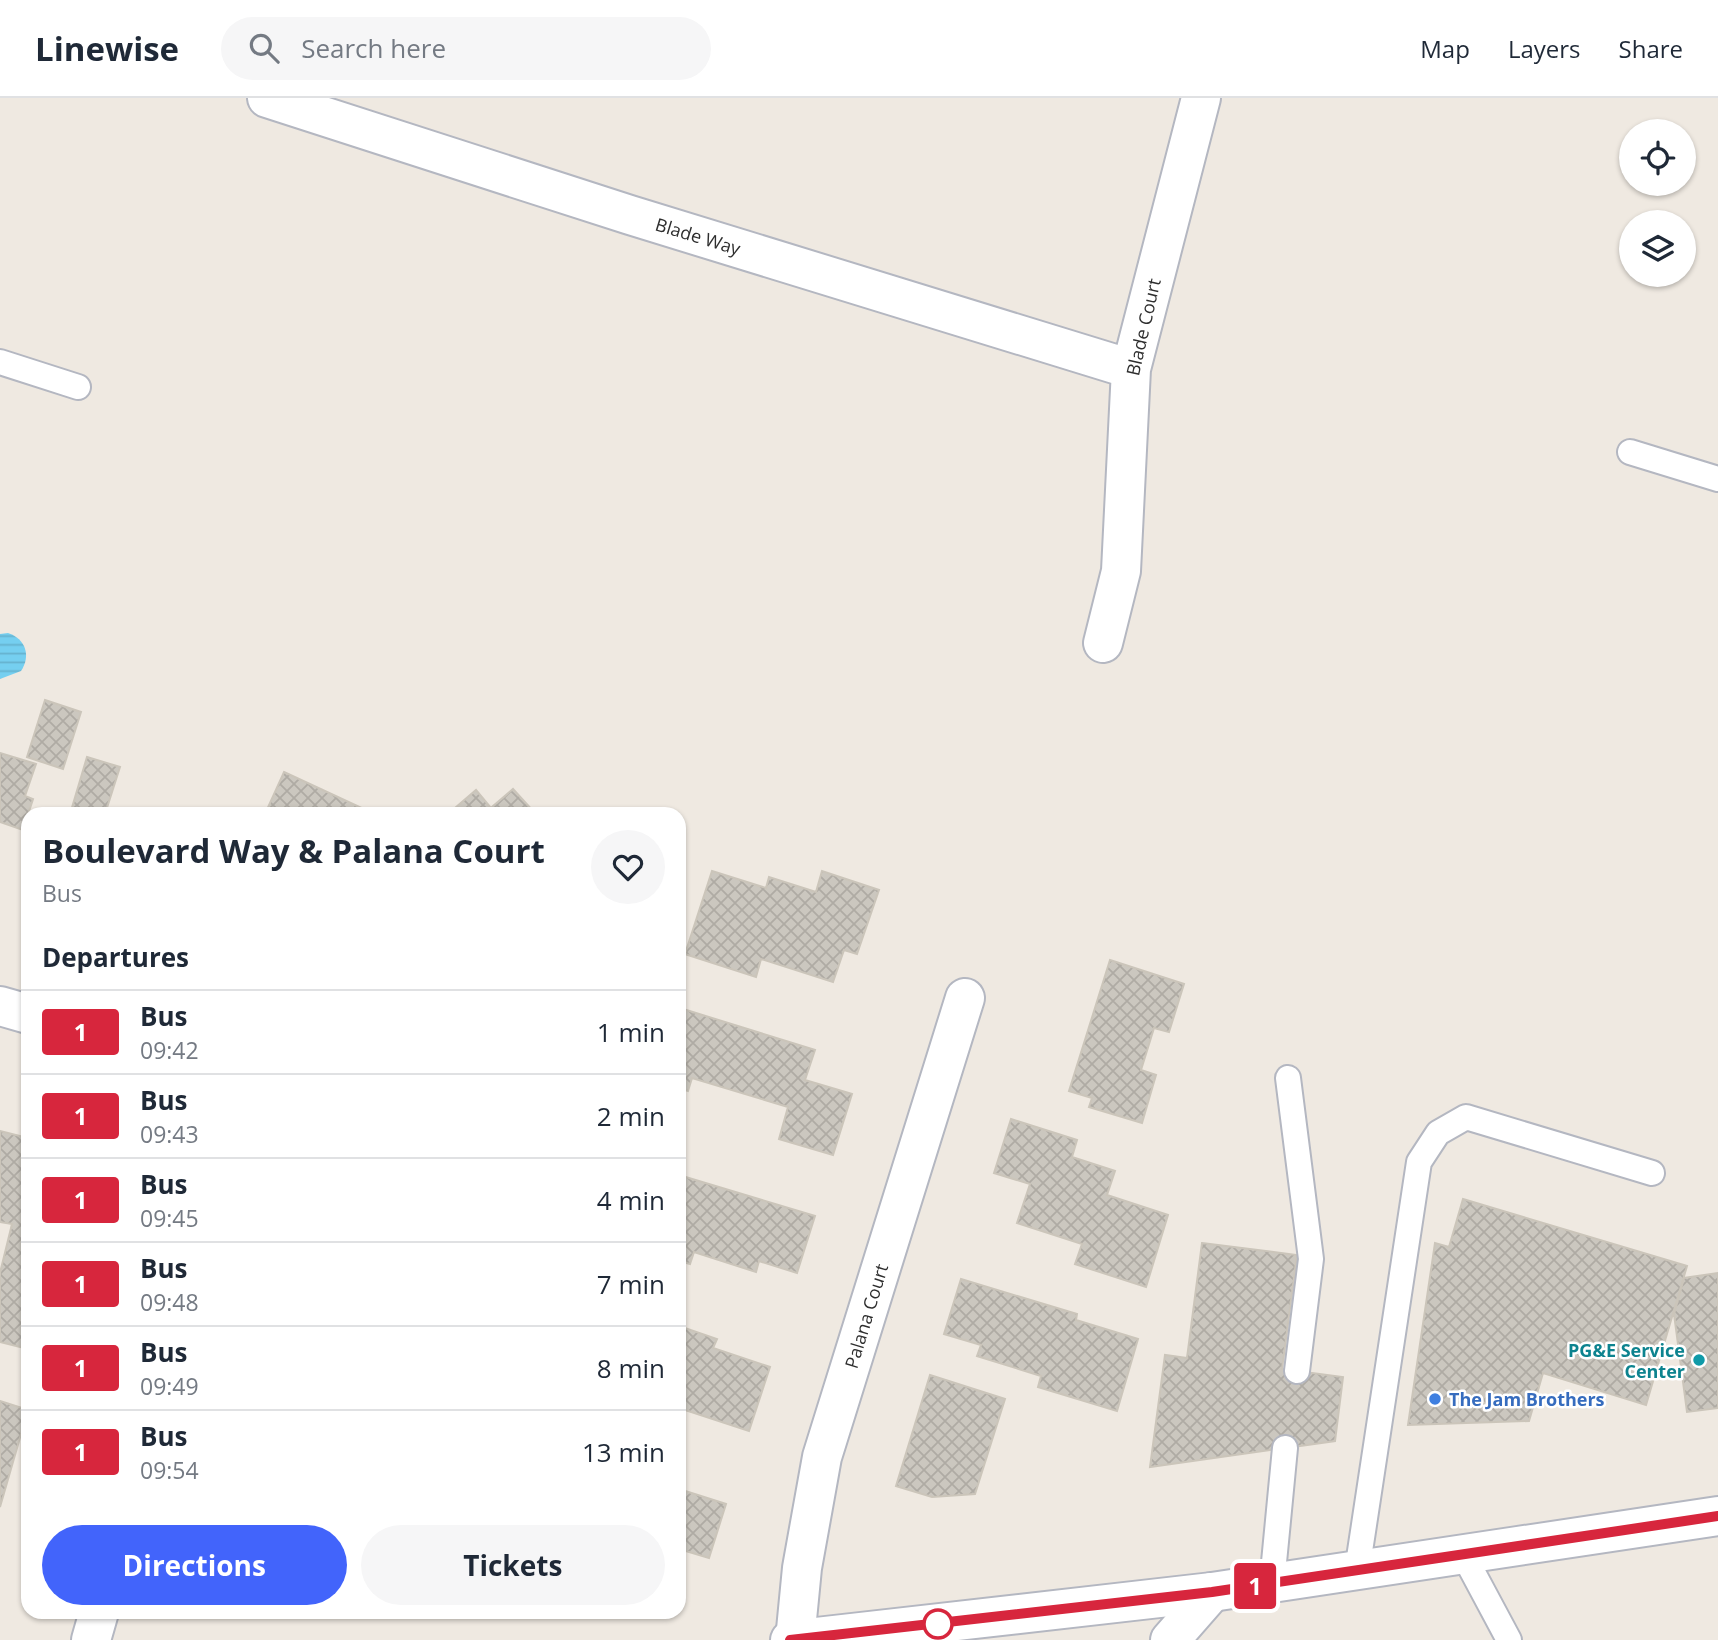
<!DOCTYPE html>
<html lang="en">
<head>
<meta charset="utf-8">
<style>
	body { margin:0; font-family:"Open Sans",sans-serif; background:#f6f6f7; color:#1f2937; height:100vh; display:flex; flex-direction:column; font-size:26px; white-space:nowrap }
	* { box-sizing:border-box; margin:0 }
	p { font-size:23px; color:#747a83 }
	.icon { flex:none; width:38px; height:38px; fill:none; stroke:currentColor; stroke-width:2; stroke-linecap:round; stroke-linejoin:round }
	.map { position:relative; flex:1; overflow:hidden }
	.details { position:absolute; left:21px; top:709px; width:665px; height:812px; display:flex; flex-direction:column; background:#fff; border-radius:21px; box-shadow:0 2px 5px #0004 }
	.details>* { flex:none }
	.badge { padding:0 14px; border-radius:5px; font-size:24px; line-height:46px }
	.controls { position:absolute; left:1619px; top:21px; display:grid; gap:14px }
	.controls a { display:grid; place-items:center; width:77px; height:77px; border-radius:50%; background:#fff; box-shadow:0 2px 5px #0004; font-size:35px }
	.map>.badge { position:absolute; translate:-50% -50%; box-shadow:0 0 0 4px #fff }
	h2 { padding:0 21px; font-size:26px; line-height:63px }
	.round { display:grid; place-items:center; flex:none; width:74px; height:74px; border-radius:37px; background:#f6f6f7 }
	.head { display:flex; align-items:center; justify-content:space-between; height:119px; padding:0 21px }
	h1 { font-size:33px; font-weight:700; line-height:52px }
	.primary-button { display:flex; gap:14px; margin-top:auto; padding:14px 21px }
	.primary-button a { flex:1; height:80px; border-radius:42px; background:#4264fb; color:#fff; font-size:28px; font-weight:700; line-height:80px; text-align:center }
	.primary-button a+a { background:#f6f6f7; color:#1f2937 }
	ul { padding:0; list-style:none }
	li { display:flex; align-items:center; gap:21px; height:84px; padding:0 21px; border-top:2px solid #e0e1e3 }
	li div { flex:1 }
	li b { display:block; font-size:26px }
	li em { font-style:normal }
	li .badge { min-width:77px; font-weight:700; text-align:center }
	header { display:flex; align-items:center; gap:42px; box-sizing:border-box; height:98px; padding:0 35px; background:#fff; border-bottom:2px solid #e0e1e3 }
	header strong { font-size:33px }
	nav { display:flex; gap:38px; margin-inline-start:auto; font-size:24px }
	.search { width:490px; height:63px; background:#f6f6f7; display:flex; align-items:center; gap:18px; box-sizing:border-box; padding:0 24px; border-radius:38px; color:#747a83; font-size:26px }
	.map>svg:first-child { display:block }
	.water { fill:url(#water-rules) }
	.building { fill:url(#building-cross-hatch); stroke:#cbc5ba; stroke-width:2 }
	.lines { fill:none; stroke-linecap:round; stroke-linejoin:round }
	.lane-casing { stroke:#b4b7c1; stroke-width:28 }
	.street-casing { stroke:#b4b7c1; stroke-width:42 }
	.secondary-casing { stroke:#b4b7c1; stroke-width:42 }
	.lane { stroke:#fff; stroke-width:24 }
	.street { stroke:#fff; stroke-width:38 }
	.secondary { stroke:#fff; stroke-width:38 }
	.line-casing { stroke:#fff; stroke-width:16 }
	.line { stroke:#d7263d; stroke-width:10 }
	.culture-dot { fill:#0f9aa8; stroke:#fff; stroke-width:2.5 }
	.shop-dot { fill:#3f7fe0; stroke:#fff; stroke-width:2.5 }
	.stop-dot { fill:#fff; stroke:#d7263d; stroke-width:3.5 }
	.labels { text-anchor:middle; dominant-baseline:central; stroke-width:5; stroke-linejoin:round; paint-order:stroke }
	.street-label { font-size:18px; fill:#2e2e2e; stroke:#fff }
	.culture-label { font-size:18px; font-weight:bold; fill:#0d838f; stroke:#fff; text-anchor:end }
	.shop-label { font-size:18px; font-weight:bold; fill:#366cbe; stroke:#fff; text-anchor:start }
</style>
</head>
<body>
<header>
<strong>Linewise</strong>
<div class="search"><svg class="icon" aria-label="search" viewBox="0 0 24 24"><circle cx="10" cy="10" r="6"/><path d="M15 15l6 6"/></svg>Search here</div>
<nav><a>Map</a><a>Layers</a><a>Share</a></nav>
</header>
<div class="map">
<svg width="1718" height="1542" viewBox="0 0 1718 1542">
	<defs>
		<pattern id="water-rules" width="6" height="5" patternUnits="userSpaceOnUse" patternTransform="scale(1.75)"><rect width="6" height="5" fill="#75cff0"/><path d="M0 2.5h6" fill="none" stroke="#66b2ce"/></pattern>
		<pattern id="building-cross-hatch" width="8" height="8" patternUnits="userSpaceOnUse" patternTransform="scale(1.75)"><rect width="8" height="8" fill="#cbc7bf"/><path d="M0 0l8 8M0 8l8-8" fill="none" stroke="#afaba4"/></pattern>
	</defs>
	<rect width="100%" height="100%" fill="#efe9e1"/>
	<path class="water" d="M8,535c18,6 23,23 13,38l-21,8v-45z"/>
	<path class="building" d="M45,602l36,12 -18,57 -36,-12z
		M0,655l36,11 -11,32 8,3 -10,31 -23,-8z
		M87,659l33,10 -15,47h-26l-8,-3z
		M284,674l84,39 -2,3h-101z
		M513,691l21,23 -2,2h-35l-5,-7z
		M476,692l20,24h-48z
		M712,773l54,17 3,-11 47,15 6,-21 57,19 -22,64 -13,-4 -11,32 -72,-23 -5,18 -71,-23z
		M1110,862l74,24 -15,48 -15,-4 -13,42 15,5 -14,48 -53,-16 3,-9 -23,-7z
		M680,910l135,42 -10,30 47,14 -19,61 -54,-16 9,-32 -96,-29 -4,13 -9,-3z
		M1011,1021l66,21 -5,17 43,14 -8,24 61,20 -22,72 -71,-23 7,-20 -65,-21 13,-39 -36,-11z
		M0,1033l28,7v211l-28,-7v-69l12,-49 -12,-2z
		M679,1077l136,41 -18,57 -38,-12 -3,11 -62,-20 -4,12 -11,-3z
		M1463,1101l224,67 -41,139 -103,-32 -14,48 -121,4 27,-182 14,4z
		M1202,1145l95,12 -15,114 61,8 -8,64 -185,26 15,-112 22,3z
		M1718,1175v135l-31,4 -13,-98 10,-36z
		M961,1181l116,35 -1,6 62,19 -21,72 -79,-24 3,-11 -64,-20 4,-11 -37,-11z
		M679,1228l38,13 -4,9 57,19 -21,64 -70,-23z
		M930,1277l75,24 -30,95 -43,3 -36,-11z
		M0,1303l28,9 -28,97z
		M679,1391l47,15 -17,54 -30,-9z"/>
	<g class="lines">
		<g class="lane-casing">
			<path id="lane" d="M0,264l78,25
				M1630,354l88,27
				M1288,980l23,181 -14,112
				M1463,1456l46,86
				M1357,1473l62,-409 19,-29 28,-16 186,56
				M1272,1485l13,-135"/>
		</g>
		<g class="street-casing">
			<path id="street" d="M267,0l363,117 501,154
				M1103,545l18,-72 10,-202 70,-271
				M0,908l28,8
				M91,1542l8,-28
				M795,1542l7,-72 20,-111 143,-459
				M1170,1542l42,-48"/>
		</g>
		<g class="secondary-casing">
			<path id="secondary" d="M790,1542l422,-48 506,-76"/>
		</g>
		<use href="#lane" class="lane"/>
		<use href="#street" class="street"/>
		<use href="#secondary" class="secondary"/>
	</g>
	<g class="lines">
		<g class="line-casing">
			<path id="line" d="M790,1542l422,-48 506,-76"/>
		</g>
		<use href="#line" class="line"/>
	</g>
	<circle class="culture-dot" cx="1699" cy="1262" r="7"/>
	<circle class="shop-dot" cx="1435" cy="1301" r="7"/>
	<circle class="stop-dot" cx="938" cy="1526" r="14"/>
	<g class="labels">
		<g class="street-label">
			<text transform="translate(698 138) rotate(17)">Blade Way</text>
			<text transform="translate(1143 229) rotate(-77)">Blade Court</text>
			<text transform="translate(866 1218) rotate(-73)">Palana Court</text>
		</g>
		<g class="culture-label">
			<text x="1685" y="1252">PG&amp;E Service<tspan x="1685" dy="21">Center</tspan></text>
		</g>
		<g class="shop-label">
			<text x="1449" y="1301">The Jam Brothers</text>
		</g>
	</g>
</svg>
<div class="controls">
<a><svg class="icon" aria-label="locate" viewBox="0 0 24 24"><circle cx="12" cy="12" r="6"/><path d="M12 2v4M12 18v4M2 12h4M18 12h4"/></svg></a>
<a><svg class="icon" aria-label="layers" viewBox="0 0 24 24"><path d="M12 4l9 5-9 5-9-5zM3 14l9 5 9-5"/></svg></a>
</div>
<b class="badge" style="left:1255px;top:1488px;background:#d7263d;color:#fff">1</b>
<section class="details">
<div class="head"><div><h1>Boulevard Way &amp; Palana Court</h1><p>Bus</p></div><a class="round"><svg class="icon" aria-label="heart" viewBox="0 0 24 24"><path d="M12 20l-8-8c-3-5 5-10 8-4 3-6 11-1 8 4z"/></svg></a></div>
<h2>Departures</h2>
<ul>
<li><span class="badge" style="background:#d7263d;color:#fff">1</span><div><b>Bus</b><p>09:42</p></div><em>1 min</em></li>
<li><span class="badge" style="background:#d7263d;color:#fff">1</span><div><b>Bus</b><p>09:43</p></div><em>2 min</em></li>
<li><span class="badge" style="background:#d7263d;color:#fff">1</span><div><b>Bus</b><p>09:45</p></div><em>4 min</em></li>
<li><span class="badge" style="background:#d7263d;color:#fff">1</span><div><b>Bus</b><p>09:48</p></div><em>7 min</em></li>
<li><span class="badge" style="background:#d7263d;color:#fff">1</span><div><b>Bus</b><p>09:49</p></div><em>8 min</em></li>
<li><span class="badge" style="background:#d7263d;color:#fff">1</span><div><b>Bus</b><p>09:54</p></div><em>13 min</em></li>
</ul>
<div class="primary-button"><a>Directions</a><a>Tickets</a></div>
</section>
</div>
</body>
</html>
